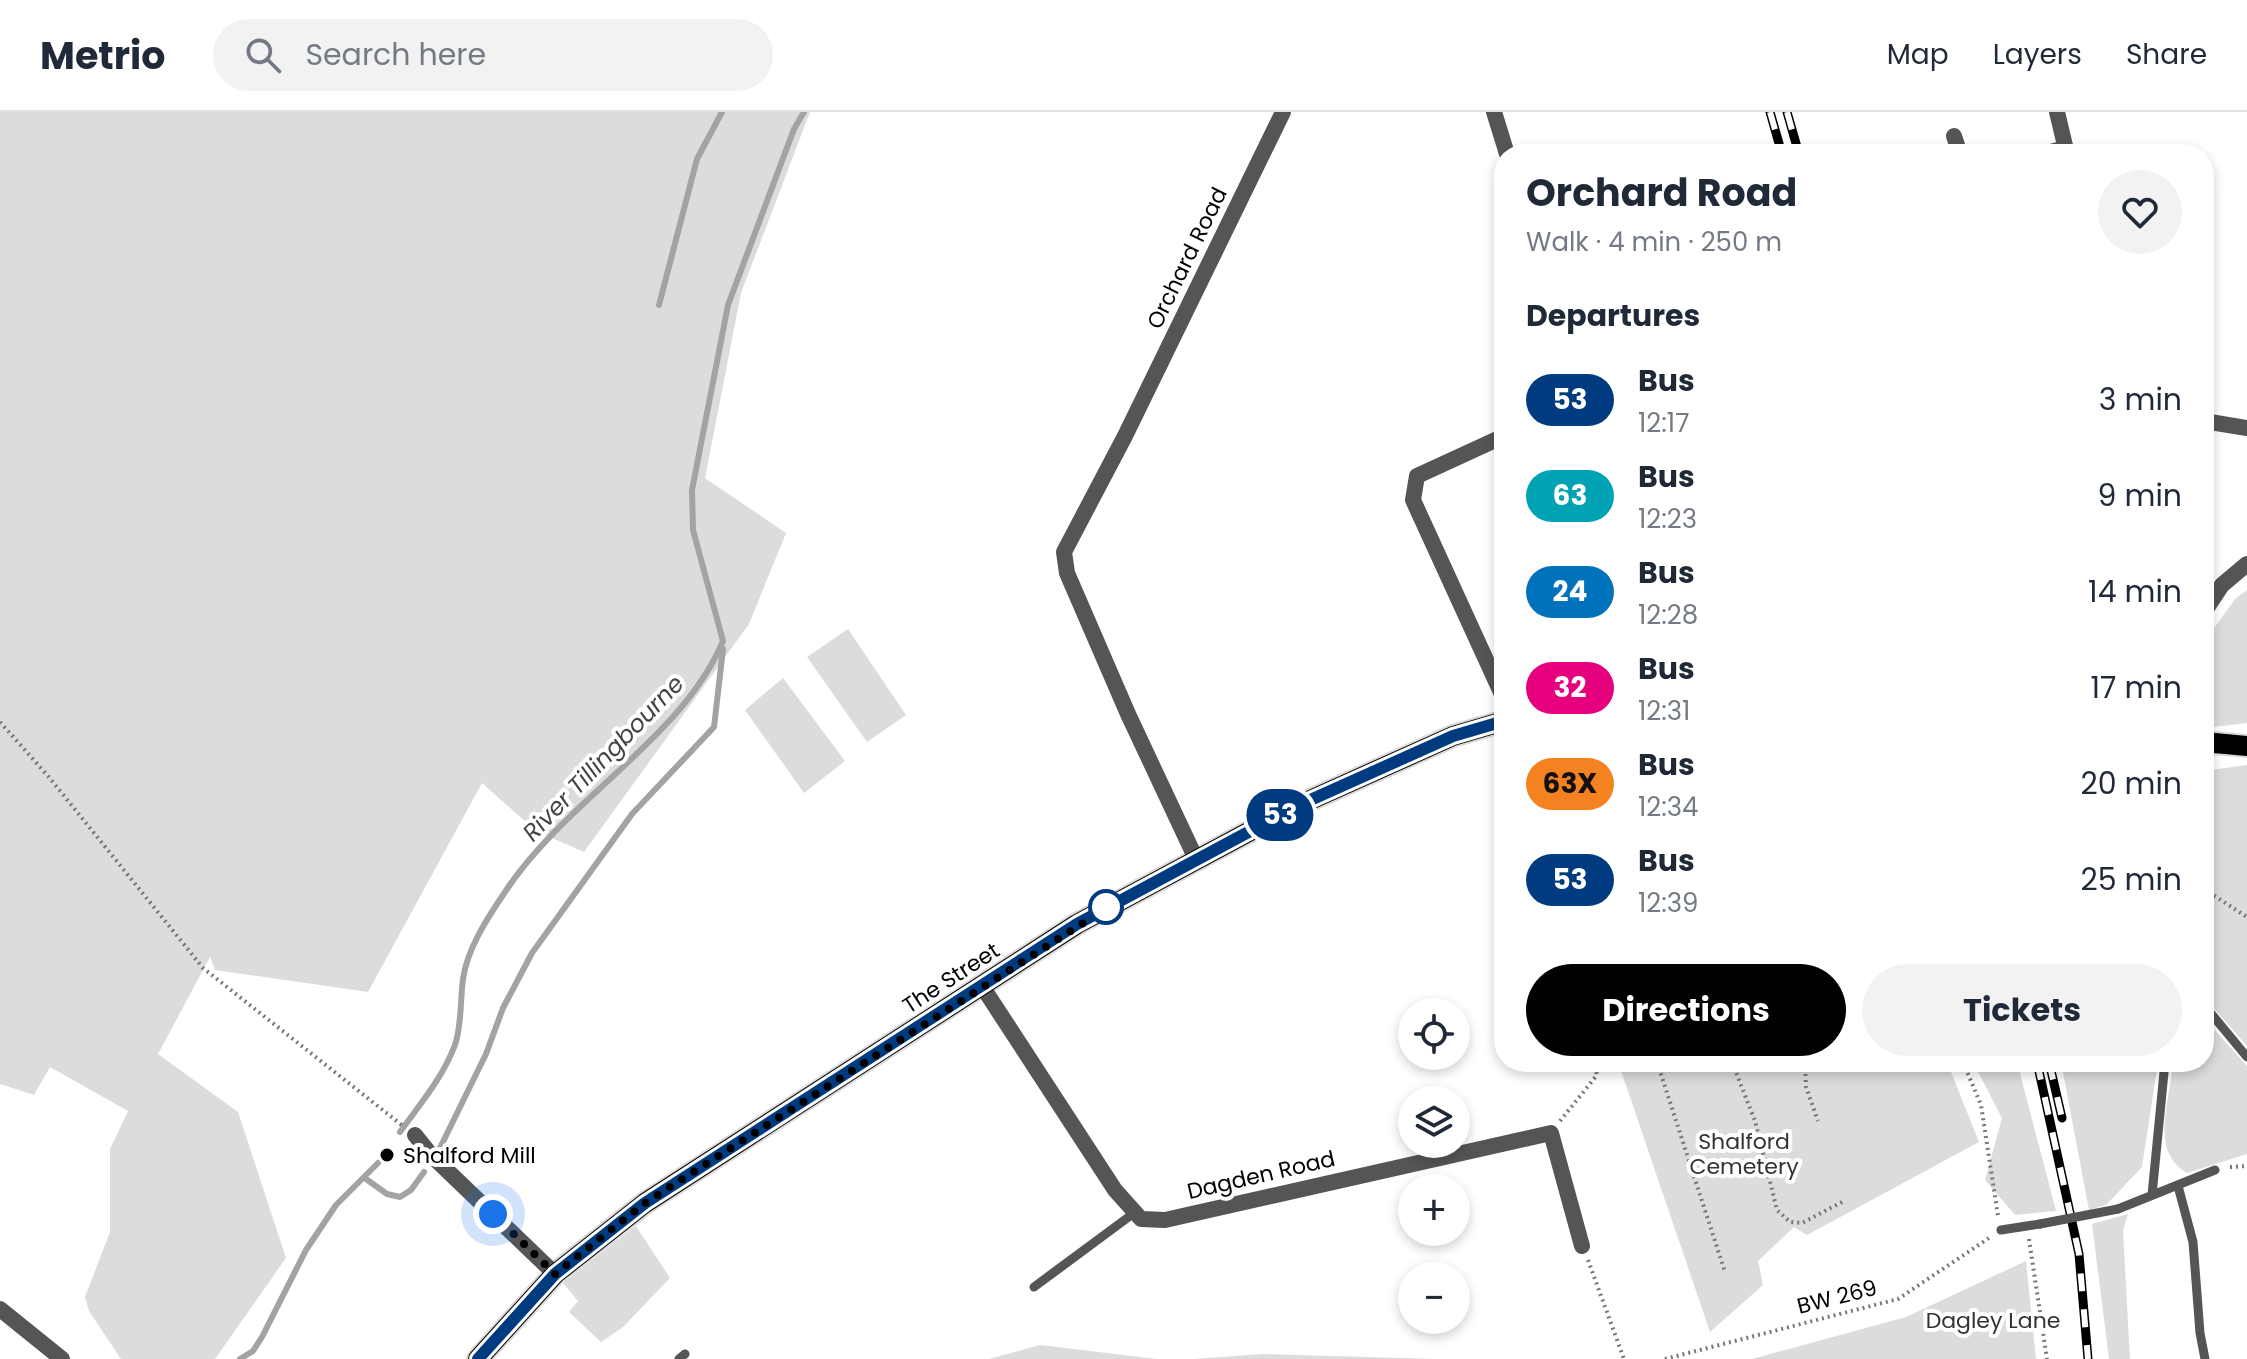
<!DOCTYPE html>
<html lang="en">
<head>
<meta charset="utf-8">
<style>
	body { margin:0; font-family:Poppins,sans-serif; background:#f2f2f3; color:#1f2937; height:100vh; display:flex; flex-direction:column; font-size:30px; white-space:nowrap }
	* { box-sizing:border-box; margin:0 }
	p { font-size:26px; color:#747a83 }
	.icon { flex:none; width:44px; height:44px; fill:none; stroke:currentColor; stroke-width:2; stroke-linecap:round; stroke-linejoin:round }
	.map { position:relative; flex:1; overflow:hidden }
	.sheet { position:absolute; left:1494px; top:32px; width:720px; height:928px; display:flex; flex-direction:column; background:#fff; border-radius:32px; box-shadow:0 4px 12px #0003 }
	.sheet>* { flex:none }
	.badge { padding:0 16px; border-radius:26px; font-size:28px; line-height:52px }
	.fabs { position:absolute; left:1398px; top:886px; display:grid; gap:16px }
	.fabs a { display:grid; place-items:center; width:72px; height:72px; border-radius:50%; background:#fff; box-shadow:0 4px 12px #0003; font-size:40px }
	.you { position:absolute; width:40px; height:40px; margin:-20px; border:6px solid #fff; border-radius:50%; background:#1a73e8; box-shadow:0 0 0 12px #1a73e833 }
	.map>.badge { position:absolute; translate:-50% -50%; box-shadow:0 0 0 4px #fff }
	h2 { padding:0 32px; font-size:30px; line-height:72px }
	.round { display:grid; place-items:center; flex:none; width:84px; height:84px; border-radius:42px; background:#f2f2f3 }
	.head { display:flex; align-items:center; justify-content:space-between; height:136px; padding:0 32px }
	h1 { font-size:38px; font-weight:700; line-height:60px }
	.primary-button { display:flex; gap:16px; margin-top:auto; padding:16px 32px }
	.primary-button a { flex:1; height:92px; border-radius:48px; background:#000; color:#fff; font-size:32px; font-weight:700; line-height:92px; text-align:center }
	.primary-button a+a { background:#f2f2f3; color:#1f2937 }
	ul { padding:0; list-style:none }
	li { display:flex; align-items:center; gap:24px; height:96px; padding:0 32px }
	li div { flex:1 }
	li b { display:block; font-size:30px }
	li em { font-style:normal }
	li .badge { min-width:88px; font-weight:700; text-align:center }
	header { display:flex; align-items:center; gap:48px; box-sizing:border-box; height:112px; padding:0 40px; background:#fff; border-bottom:2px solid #e0e1e3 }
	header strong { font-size:38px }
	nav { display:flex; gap:44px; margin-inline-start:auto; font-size:28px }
	.search { width:560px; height:72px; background:#f2f2f3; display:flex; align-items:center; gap:20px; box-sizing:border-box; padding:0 28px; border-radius:44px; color:#747a83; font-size:30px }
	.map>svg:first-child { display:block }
	.green { fill:#dcdcdc }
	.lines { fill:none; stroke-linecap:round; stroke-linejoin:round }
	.stream { stroke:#a3a3a3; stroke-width:6 }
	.primary-casing { stroke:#dbdbdb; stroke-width:24 }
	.path { stroke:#777; stroke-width:4; stroke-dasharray:2 4; stroke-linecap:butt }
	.lane { stroke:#555; stroke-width:9 }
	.street { stroke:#555; stroke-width:16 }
	.primary { stroke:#000; stroke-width:20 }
	.rail-casing { stroke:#000; stroke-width:9 }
	.rail { stroke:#fff; stroke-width:6; stroke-dasharray:18; stroke-linecap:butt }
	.lane-bridge { stroke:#555; stroke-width:9 }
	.line-casing { stroke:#fff; stroke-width:18 }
	.line { stroke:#003b80; stroke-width:12 }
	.walk { stroke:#000; stroke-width:8; stroke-dasharray:0 14.4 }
	.stop-dot { fill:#fff; stroke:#003b80; stroke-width:4 }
	.poi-dot { fill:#000; stroke:#fff; stroke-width:3 }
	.labels { text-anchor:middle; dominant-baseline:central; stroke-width:8; stroke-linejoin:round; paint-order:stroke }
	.street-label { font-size:22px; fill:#000; stroke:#fff }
	.park-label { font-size:22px; fill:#333; stroke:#fff }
	.poi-label { font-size:22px; fill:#000; stroke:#fff; text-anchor:start }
	.water-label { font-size:24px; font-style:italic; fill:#444; stroke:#fff }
</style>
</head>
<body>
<header>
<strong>Metrio</strong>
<div class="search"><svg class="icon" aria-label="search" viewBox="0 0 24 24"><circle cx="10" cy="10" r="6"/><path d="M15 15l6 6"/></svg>Search here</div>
<nav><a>Map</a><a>Layers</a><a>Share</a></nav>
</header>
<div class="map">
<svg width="2247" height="1247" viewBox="0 0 2247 1247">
	<rect width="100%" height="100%" fill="#fff"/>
	<path class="green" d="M0,0h810l-69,181 -36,185 81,55 -37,91 -165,228 -48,-21 -54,-48 -114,209 -153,-22 -5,-13 -52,97 80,58 48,146 -71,101h-94l-32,-48 -4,-14 25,-65v-83l18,-38 -78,-44 -16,28 -34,-11z
		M2247,478v133l-43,5v-86l31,-43z
		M848,517l58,86 -39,27 -60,-85z
		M783,566l62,83 -41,32 -59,-83z
		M2247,653v281l-43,-49v-226z
		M2204,906l43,48v88l-60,19c-39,-23 -16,-74 -14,-111h31z
		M1618,950h329l32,80 -172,93 -13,-8 -36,34 5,24 -53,47z
		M1973,950h44l39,149 -41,4 -30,-35 17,-62z
		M2061,950h97l-16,105 -36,38 -17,5z
		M2128,1102l-5,16 7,129h-21l-17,-135z
		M636,1114l34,52 -47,49 -22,15 -32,-30 9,-11 -15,-18z
		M2026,1149l10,98h-284l154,-42z
		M1040,1233l117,14h-168z
		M1263,1242l175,5h-244z"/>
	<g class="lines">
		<path class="stream" d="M659,193l38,-146 25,-47
			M400,1020c20,-28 42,-53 55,-87 7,-21 5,-44 8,-66 4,-30 25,-62 42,-87 59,-91 178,-154 218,-251l-30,-111 -1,-40 36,-185 66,-176 10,-17
			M438,1040l48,-98 17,-46 29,-55 100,-139 82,-87 9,-78
			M366,1067l21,15 13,3 11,-7 13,-18
			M240,1247l13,-8 9,-14 44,-87 30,-45 42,-42"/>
		<g class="primary-casing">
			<path id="primary" d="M2204,630l43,4
				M478,1247l77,-85 90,-71 432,-279 220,-118 156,-70 51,-15"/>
		</g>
		<path class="path" d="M0,610l48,54 155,192 200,158
			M2204,777l43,28
			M1657,950l68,210
			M1732,950l23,59 22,89 13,12 12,1 42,-22
			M1805,950l1,25 12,34
			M1963,950l18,43 17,111
			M1560,1009l37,-46 -3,-13
			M2230,1055l17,-1
			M2029,1127l18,120
			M1588,1148l36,99
			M1665,1247l233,-60 94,-63"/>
		<path class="lane" d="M2204,893l43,52
			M2178,1074l15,56 7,91 5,26
			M2152,1083l13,-133
			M2118,1097l97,-39
			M2001,1118l39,-6
			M1034,1175l100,-74
			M679,1247l6,-5"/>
		<path class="street" d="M1494,0l13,42
			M2057,0l10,42
			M1954,24l6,18
			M2044,42l21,-6
			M2204,309l43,7
			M1504,324l-87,40 -4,24 91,199
			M2204,500l18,-27 25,-21
			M1196,747l-68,-145 -61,-141 -3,-21 61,-116 158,-324
			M982,874l133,204 26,29 24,1 386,-87 31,113
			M415,1023l16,20 124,119
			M0,1197l62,50"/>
		<use href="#primary" class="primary"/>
		<g class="rail-casing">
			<path id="rail" d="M1770,0l12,42
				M1787,0l12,42
				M2037,950l42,192 9,105
				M2049,950l13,56"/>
		</g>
		<use href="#rail" class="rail"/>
		<path class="lane-bridge" d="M2040,1112l78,-15"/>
	</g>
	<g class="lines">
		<g class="line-casing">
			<path id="line" d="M478,1247l77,-85 90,-71 432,-279 220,-118 156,-70 51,-15"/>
		</g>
		<use href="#line" class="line"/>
		<path class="walk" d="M493,1102l62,60 90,-71 471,-301 -10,5"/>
	</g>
	<circle class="stop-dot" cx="1106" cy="795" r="16"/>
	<circle class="poi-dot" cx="387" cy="1043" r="8"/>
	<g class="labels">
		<g class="street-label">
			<text transform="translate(1187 146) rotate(-64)">Orchard Road</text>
			<text transform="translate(951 866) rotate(-33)">The Street</text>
			<text transform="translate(1261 1063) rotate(-13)">Dagden Road</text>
			<text transform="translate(1837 1185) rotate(-14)">BW 269</text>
		</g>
		<g class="park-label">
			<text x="1744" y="1029">Shalford<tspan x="1744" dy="25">Cemetery</tspan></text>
			<text x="1993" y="1208">Dagley Lane</text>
		</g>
		<g class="poi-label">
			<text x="403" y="1043">Shalford Mill</text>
		</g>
		<g class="water-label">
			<text transform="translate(603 646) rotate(-46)">River Tillingbourne</text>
		</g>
	</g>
</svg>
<div class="fabs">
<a><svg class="icon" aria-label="locate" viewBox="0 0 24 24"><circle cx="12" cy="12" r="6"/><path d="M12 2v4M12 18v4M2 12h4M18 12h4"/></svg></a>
<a><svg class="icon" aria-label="layers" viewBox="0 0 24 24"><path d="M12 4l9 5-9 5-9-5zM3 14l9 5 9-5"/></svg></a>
<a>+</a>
<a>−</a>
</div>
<div class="you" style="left:493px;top:1102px"></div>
<b class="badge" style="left:1280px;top:703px;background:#003b80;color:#fff">53</b>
<section class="sheet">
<div class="head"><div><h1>Orchard Road</h1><p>Walk · 4 min · 250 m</p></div><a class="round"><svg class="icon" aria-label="heart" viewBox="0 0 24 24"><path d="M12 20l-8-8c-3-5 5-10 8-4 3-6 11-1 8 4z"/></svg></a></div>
<h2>Departures</h2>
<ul>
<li><span class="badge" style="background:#003b80;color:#fff">53</span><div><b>Bus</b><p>12:17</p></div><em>3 min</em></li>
<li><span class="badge" style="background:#00a3b4;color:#fff">63</span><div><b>Bus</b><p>12:23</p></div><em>9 min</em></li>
<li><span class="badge" style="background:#0072bc;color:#fff">24</span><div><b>Bus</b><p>12:28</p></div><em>14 min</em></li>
<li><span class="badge" style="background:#e6007e;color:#fff">32</span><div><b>Bus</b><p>12:31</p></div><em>17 min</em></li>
<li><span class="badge" style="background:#f58220;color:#111">63X</span><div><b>Bus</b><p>12:34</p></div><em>20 min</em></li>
<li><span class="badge" style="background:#003b80;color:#fff">53</span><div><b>Bus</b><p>12:39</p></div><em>25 min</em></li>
</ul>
<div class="primary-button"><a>Directions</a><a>Tickets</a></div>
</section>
</div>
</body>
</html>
